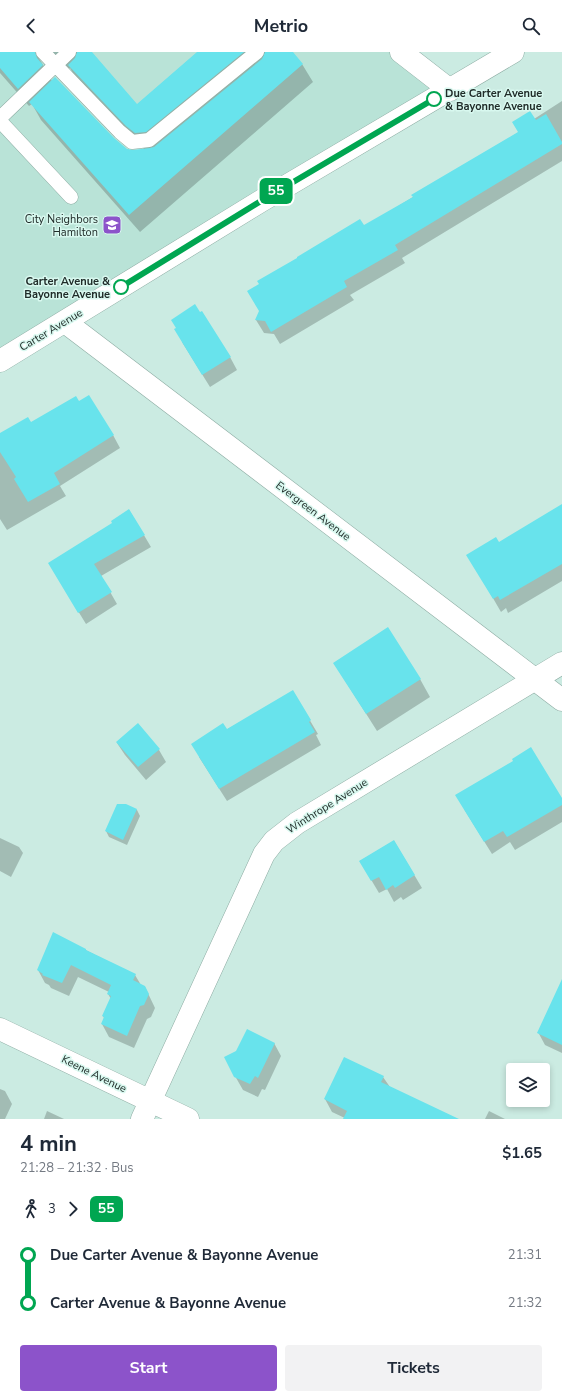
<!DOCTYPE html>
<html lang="en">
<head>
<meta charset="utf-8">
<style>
	body { margin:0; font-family:"Nunito Sans",sans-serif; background:#f2f2f3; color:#1f2937; height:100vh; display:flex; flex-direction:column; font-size:15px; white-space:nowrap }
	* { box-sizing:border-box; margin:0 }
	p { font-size:13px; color:#747a83 }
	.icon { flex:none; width:22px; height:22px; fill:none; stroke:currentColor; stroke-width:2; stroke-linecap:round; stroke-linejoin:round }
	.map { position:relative; height:1067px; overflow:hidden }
	.drawer { display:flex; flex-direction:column; background:#fff; flex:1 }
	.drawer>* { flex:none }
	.badge { padding:0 8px; border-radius:6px; font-size:14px; line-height:26px }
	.tools { position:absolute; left:506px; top:1011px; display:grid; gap:8px }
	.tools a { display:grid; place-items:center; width:44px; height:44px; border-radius:4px; background:#fff; box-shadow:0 2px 6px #0003; font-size:20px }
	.map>.badge { position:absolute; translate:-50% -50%; box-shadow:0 0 0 2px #fff }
	.legs { display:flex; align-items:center; gap:6px; height:44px; padding:0 20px; font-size:13px }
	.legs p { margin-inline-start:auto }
	.summary { display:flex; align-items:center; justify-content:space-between; height:68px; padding:0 20px }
	h1 { font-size:22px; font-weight:700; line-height:30px }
	.button { display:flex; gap:8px; margin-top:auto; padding:8px 20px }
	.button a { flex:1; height:46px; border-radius:4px; background:#8c53ca; color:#fff; font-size:16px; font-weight:700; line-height:46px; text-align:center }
	.button a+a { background:#f2f2f3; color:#1f2937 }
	ul { padding:0 20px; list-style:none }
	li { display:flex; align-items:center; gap:14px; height:48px; font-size:15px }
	li i { display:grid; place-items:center; width:6px; height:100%; margin:0 5px; background:currentColor }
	li i::after { content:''; width:10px; height:10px; margin:-5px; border:3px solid; border-radius:50%; background:#fff }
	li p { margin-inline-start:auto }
	li:first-child i { background:linear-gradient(#0000 50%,currentColor 0) }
	li:last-child i { background:linear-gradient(currentColor 50%,#0000 0) }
	header { display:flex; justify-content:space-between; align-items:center; height:52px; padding:0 20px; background:#fff; font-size:18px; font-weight:700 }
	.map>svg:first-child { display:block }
	.built { fill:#b9e3d7 }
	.shadow { fill:#0003 }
	.building { fill:#68e3ec }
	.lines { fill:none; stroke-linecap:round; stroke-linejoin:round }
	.lane-casing { stroke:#8daca3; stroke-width:15 }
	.street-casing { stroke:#8daca3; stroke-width:23 }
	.lane { stroke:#fff; stroke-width:14 }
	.street { stroke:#fff; stroke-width:22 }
	.line-1-casing { stroke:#fff; stroke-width:9 }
	.line-1 { stroke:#00a651; stroke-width:6 }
	.stop-1-dot { fill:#fff; stroke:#00a651; stroke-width:2 }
	.labels { text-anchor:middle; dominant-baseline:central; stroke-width:3; stroke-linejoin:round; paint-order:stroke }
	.stop-label { font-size:11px; font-weight:bold; fill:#202c29; stroke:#d8f8ef; text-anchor:start }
	.poi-label { font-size:11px; fill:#202c29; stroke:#d8f8ef; text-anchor:end }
	.street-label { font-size:11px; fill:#202c29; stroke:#d8f8ef }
</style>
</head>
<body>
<header><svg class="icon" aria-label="back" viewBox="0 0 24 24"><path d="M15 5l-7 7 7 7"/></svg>Metrio<svg class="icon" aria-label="search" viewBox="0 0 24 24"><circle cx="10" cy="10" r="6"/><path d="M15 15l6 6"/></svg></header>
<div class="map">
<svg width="562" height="1067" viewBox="0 0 562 1067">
	<rect width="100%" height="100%" fill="#cbebe2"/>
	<path class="built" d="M0,0h401l49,38 -450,271z"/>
	<path class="shadow" d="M0,0h35l10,16 7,13 61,58 13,10 7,2 12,-1 -66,-67 -9,-15 -3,2 -21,-3 -9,-15h54l46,53 61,-53h93l11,12 11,18 -173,150 -99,-112 -9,-16 -3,2 -29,-33z
		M562,49v60l-160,97 3,5 -55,32 4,5 -74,44 -6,-10 -10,-1 -8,-13 108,-93 155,-95 15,-13z
		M182,290l48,15 7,13 -27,17z
		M79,350l34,33 7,13 -60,38 6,10 -59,34 -7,-11v-84l31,-12z
		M129,458l22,37 -50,29 16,28 -31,20 -30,-49z
		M562,465v64l-54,32 -2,-5 -5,4 -33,-57z
		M334,611l86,16 10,18 -53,34z
		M293,640l25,42 -2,1 5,10 -94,56 -28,-44 27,-27z
		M117,691l42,7 7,12 -20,18 -21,-25z
		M562,748v22l-47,28 -5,-8 -18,12 -28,-45z
		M126,753l11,5 3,6 -13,29 -18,-8 -3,-6z
		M0,786l19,9 4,6 -12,24 -11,-6z
		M394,789l28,47 -19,12 -2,-3 -7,5 -7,-13 -8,4 -19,-32z
		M54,882l81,41 6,10 4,2 10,21 -4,9 -4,2 -13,29 -25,-11 -7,-13 2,-6 -1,-2 8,-17 -3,-5 1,-2 -31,-15 -9,19 -18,-8 -2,-3 -4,-2 -7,-13z
		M562,946v55l-17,-8 -7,-13z
		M274,991l7,13 -16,34 -3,-1 -4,8 -15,-7 -8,-14z
		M383,1025l7,10 66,32h-109l-15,-7 -7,-13z
		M0,1037l5,2 7,13 -7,15h-5z
		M47,1059l17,8h-20z
		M489,1059l16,8h-20z"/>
	<path class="building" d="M0,0h35l2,6 6,7 -25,24 -18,-21z
		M77,0h15l45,52 60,-52h47l-98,80 -11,1 -9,-7 -58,-61 7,-7z
		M265,0h28l10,12 -174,151 -100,-113 26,-25 59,61 13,11 6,1 17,-2 4,-1 108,-88z
		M530,59l6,9 10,-6 16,28v2l-167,101 3,5 -54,31 3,6 -76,45 -6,-11 -10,-1 4,-9 -12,-20 12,-7 -2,-3 40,-23v-1l63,-38 4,6 49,-28 -2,-2 107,-63 -6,-10z
		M195,252l5,8 2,-1 29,46 -29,18 -28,-46 2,-1 -5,-8z
		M89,343l25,40 -60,38 6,11 -32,18 -14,-23 2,-2 -16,-25v-19l28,-16 3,5 45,-26 3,5z
		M562,452v60l-62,36 -2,-4 -5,3 -27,-44 30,-18 3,5z
		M129,457l16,26 -51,29 18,28 -34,21 -30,-50 64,-40 -1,-2z
		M388,575l33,52 -55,35 -33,-51z
		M293,638l18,30 -2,2 6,10 -96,57 -28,-45 32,-21 4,6z
		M138,671l22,26 -22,18 -22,-25z
		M531,695l31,51v7l-55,32 -4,-6 -19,11 -29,-47 58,-34 -1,-2z
		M117,752h9l11,5 -14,31 -18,-9z
		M394,788l21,35 -20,13 -2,-3 -7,5 -7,-13 -8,4 -12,-20z
		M53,880l33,17v1l50,24 -3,6 12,6 4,8 -5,11 -4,1 -13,30 -26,-12 3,-7 -2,-1 9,-20 -4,-2 4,-9 -40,-20 -9,18 -20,-8 1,-1 -6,-4z
		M562,927v66l-25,-12z
		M247,977l28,14 -17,35 -3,-2 -5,8 -16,-7 -10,-20 12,-6z
		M344,1005l40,19 -3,6 78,37h-116l4,-8 -23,-12z"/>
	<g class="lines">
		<g class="lane-casing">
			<path id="lane" d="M43,0l77,80 12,10 17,-2 108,-88
				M0,66l69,-66
				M0,69l71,76"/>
		</g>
		<g class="street-casing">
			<path id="street" d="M401,0l49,38
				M65,270l497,378
				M0,309l261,-160 252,-149
				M0,977l188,90
				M142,1067l122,-265 10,-13 23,-18 265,-160"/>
		</g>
		<use href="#lane" class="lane"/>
		<use href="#street" class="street"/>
	</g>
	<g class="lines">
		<g class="line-1-casing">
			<path id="line-1" d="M121,235l140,-86 173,-102"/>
		</g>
		<use href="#line-1" class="line-1"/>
	</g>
	<defs>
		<g id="school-square" transform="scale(1)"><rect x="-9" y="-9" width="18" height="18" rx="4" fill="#8c53ca" stroke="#d8f8ef"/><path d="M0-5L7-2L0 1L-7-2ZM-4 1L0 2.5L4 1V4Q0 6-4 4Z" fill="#fff"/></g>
	</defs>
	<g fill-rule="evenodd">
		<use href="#school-square" x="112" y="173"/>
	</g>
	<g class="stop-1-dot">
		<circle cx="434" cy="47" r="7"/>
		<circle cx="121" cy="235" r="7"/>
	</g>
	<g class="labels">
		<g class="stop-label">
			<text x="445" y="41">Due Carter Avenue<tspan x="445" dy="13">&amp; Bayonne Avenue</tspan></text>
			<text x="110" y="229" text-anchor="end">Carter Avenue &amp;<tspan x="110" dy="13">Bayonne Avenue</tspan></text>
		</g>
		<g class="poi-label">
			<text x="98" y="167">City Neighbors<tspan x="98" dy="13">Hamilton</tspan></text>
		</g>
		<g class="street-label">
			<text transform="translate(51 278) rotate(-31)">Carter Avenue</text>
			<text transform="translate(313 459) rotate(37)">Evergreen Avenue</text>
			<text transform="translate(327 754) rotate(-32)">Winthrope Avenue</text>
			<text transform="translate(94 1022) rotate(26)">Keene Avenue</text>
		</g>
	</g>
</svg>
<div class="tools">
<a><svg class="icon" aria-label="layers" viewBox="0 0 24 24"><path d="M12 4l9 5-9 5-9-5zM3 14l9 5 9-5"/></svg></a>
</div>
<b class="badge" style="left:276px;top:139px;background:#00a651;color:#fff">55</b>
</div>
<section class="drawer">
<div class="summary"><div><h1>4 min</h1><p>21:28 – 21:32 · Bus</p></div><b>$1.65</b></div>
<div class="legs"><svg class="icon" aria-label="walk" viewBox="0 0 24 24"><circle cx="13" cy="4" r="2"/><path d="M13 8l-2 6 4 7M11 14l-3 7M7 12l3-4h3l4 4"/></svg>3<svg class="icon" aria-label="forward" viewBox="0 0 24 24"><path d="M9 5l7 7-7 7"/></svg><b class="badge" style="background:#00a651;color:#fff">55</b></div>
<ul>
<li><i style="color:#00a651"></i><b>Due Carter Avenue &amp; Bayonne Avenue</b><p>21:31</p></li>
<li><i style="color:#00a651"></i><b>Carter Avenue &amp; Bayonne Avenue</b><p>21:32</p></li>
</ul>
<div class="button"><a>Start</a><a>Tickets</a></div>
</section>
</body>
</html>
